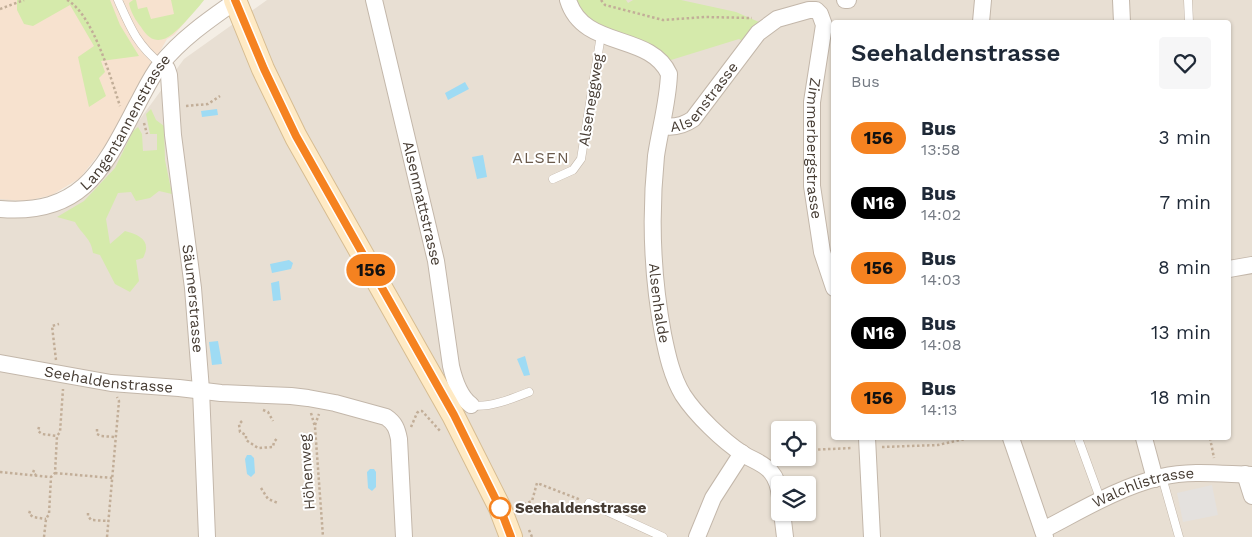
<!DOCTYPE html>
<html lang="en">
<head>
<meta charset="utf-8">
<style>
	body { margin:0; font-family:"Work Sans",sans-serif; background:#f6f6f7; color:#1f2937; height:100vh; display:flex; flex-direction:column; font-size:19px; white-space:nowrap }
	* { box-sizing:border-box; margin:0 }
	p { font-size:16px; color:#747a83 }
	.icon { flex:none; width:28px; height:28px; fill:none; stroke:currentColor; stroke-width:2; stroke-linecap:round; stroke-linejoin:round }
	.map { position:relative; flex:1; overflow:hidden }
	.details { position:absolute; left:831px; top:20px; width:400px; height:420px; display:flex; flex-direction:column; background:#fff; border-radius:5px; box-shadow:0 1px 4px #0004 }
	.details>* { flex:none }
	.badge { padding:0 10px; border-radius:16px; font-size:18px; line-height:32px }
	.fabs { position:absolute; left:771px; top:421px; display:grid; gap:10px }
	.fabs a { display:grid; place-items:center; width:45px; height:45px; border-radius:5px; background:#fff; box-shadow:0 1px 4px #0004; font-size:25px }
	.map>.badge { position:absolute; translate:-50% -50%; box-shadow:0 0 0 2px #fff }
	.round { display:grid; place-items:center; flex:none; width:52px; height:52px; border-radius:5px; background:#f6f6f7 }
	.overview { display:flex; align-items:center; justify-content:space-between; height:85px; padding:0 20px }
	h1 { font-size:24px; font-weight:600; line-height:38px }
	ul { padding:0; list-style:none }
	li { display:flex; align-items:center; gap:15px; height:65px; padding:0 20px }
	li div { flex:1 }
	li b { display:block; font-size:19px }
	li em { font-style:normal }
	li .badge { min-width:55px; font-weight:700; text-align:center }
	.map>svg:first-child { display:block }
	.residential { fill:#e8dfd3; fill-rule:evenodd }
	.commercial { fill:#f7e2cf }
	.green { fill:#d5eaab }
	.parking { fill:#e4e1de }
	.water { fill:#9edbf4 }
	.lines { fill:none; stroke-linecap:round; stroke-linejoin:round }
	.lane-casing { stroke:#c3b7aa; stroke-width:9 }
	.street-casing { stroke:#c3b7aa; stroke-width:18 }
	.secondary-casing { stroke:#d7bd92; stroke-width:24 }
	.path { stroke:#c2ae98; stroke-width:2.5; stroke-dasharray:2.5 2.5; stroke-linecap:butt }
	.lane { stroke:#fff; stroke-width:8 }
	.street { stroke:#fff; stroke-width:16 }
	.secondary { stroke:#ffeac4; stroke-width:22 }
	.line-casing { stroke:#fff; stroke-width:11 }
	.line { stroke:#f58220; stroke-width:8 }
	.stop-dot { fill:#fff; stroke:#f58220; stroke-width:2.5 }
	.labels { text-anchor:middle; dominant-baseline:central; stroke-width:4; stroke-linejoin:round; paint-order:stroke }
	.street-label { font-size:15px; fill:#473d34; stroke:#fff }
	.stop-label { font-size:15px; font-weight:bold; fill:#473d34; stroke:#fff; text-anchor:start }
	.neighbourhood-label { font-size:16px; letter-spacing:1px; fill:#6a5a4b; stroke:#fff }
</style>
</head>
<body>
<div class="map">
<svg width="1252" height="537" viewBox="0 0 1252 537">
	<rect width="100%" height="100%" fill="#f4eee5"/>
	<path class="residential" d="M267,0h985v537h-1252v-339l38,4 48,-9 98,-134zM834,22h395v416h-395zM780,430h28v28h-28zM780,485h28v27h-28z"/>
	<path class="commercial" d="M0,0h204l-30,35 -7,4 -58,102 -29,37 -28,17 -26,6 -26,-2z"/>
	<path class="green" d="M17,0h93l10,25 19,31 -38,5 4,11 -6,6 7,18 -17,11 -11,-50 16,-11 -24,-41 -37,21 -9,-2 -7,-14z
		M133,0h3l2,9 9,-2 4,12 23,-5 -3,-14h33c-5,7 -12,14 -18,21 -14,15 -30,31 -45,6 -5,-6 -11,-16 -12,-24z
		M571,0h55l2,3 5,-3h48l55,12 23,10 -15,20 -5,-3 -68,21 -26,-13 -60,-12z
		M151,109l5,11 8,6 1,34 7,34 -13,-3 -9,7 -14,3 -5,-9 -13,1 -12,26 4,25 15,-13c15,4 27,10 18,27l-7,2 3,21 -9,11 -15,-8 -15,-29 -7,-2c-2,-15 -10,-17 -18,-31l-18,-5 27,-16 31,-33 18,-37 5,-4 4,7 1,17 14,-1v-16h-7l-4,-20z"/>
	<path class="parking" d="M1212,485l6,30 -35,7 -6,-29z"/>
	<path class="water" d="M465,82l4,7 -21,11 -3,-7z
		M217,109l1,6 -16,2 -1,-6z
		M483,155l4,22 -10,2 -5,-22z
		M289,260l4,3 -2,6 -19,4 -2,-9z
		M279,281l2,19 -8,1 -2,-18z
		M218,341l4,23 -10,1 -3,-23z
		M525,356l5,19 -6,1 -7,-17z
		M247,455h4l3,3 1,15 -4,4 -4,-3 -2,-15z
		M370,469h4l2,3v15l-4,4 -4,-3 -1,-16z"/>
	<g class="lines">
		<g class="lane-casing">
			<path id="lane" d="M118,0c12,27 19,45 43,64
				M1188,0l1,22
				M553,179l20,-9 8,-11 20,-124
				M471,405c16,4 43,-7 58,-13
				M1078,438l23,63
				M1162,477l17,60
				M589,503l74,34"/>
		</g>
		<g class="street-casing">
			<g id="street">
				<path id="s1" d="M374,0l62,261 15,105c3,13 9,31 20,39"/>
				<path id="s2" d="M568,0c15,50 82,32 101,74 -1,28 -9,55 -13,82 -6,59 -4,119 7,178 4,20 9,43 20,61 13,20 40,46 60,59 9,6 21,9 28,18 6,7 8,15 9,25"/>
				<path d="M845,0h3"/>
				<path d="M1121,0l1,22"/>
				<path d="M981,22l2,-22"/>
				<path id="s3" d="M161,64l6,5 2,6 4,60 20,153 8,102 6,147"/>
				<path id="s4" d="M662,126c12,2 21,0 31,-7l65,-86 19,-14 32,-9h7l4,4 4,11 -12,77v84l10,66 12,36"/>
				<path id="s5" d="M0,209c84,7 104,-42 138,-106 7,-13 14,-28 23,-39 21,-26 49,-45 76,-64"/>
				<path d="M1229,269l23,-4"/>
				<path id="s6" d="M0,363l111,20 68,5 42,5 70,3 17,2 27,5 51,14c9,6 11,12 13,22l5,98"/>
				<path d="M867,438l5,99"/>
				<path d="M1011,438l34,99"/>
				<path d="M1144,438l11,41"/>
				<path d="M1245,474l7,22"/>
				<path d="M782,512l3,25"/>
				<path id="s7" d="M1043,530c37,-19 76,-43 118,-53 30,-7 60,-3 91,-2"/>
				<path d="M697,537l16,-39 29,-45"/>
			</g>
		</g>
		<g class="secondary-casing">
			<path id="secondary" d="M235,0l28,69 33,68 157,278 47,93 11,29"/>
		</g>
		<path class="path" d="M67,0c26,14 44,79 53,106
			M601,0l4,5 58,15 42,-3 47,1
			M0,9l24,-9
			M186,106l22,-2 12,-8
			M144,123l3,11
			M56,360l-4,-34 7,-2
			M263,410l5,2 5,9
			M311,413l4,14 8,110
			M242,421l-3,3 1,8 6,3v5l12,8 15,-1 1,-5 4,-5
			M315,425l4,-11
			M39,427l-1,4 4,3 15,2
			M411,427l6,-14 2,-2h3l19,21
			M97,429v5l4,2 14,1
			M1210,438l4,20
			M882,447l56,-2 31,-7
			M808,450l45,-2
			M775,455l5,-3
			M34,470l-1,3 3,2
			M0,472l51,5
			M55,473l57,5
			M261,488l7,11 10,4
			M519,506l13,-5 5,-18 44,17
			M30,511l-1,3 4,3 13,2
			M88,513v3l3,4 18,1
			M529,530l3,7
			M44,537l2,-18 3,-5 2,-37 4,-4 2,-37 3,-4 3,-43
			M107,537l12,-136 -2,-4"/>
		<use href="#lane" class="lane"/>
		<use href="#street" class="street"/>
		<use href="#secondary" class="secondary"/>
	</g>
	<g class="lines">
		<g class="line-casing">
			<path id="line" d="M235,0l29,69 32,67 158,279 46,93 11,29"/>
		</g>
		<use href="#line" class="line"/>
	</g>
	<circle class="stop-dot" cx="500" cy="508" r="10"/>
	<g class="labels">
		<g class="street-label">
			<text stroke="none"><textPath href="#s4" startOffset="55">Alsenstrasse</textPath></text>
			<text transform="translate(591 100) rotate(-81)">Alseneggweg</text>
			<text stroke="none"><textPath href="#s5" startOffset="166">Langentannenstrasse</textPath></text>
			<text stroke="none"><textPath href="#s4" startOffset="346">Zimmerbergstrasse</textPath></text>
			<text stroke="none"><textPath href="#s1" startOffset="209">Alsenmattstrasse</textPath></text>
			<text stroke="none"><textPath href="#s3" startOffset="239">Säumerstrasse</textPath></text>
			<text stroke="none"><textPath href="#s2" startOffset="361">Alsenhalde</textPath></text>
			<text stroke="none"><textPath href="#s6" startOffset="110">Seehaldenstrasse</textPath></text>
			<text transform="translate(307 472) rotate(-94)">Höhenweg</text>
			<text stroke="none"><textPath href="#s7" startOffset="110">Walchlistrasse</textPath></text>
		</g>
		<g class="stop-label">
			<text x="515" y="508">Seehaldenstrasse</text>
		</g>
		<g class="neighbourhood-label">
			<text x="541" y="157">ALSEN</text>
		</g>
	</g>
</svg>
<div class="fabs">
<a><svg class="icon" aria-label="locate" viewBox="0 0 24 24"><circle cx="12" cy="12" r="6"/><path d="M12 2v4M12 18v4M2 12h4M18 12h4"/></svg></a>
<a><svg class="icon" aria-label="layers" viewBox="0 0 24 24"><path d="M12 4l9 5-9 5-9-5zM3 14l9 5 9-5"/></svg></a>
</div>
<b class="badge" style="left:371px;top:270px;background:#f58220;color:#111">156</b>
<section class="details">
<div class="overview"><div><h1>Seehaldenstrasse</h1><p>Bus</p></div><a class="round"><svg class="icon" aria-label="heart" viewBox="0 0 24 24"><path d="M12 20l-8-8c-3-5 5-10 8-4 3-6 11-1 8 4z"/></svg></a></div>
<ul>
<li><span class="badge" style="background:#f58220;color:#111">156</span><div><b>Bus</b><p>13:58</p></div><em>3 min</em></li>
<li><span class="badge" style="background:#000;color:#fff">N16</span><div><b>Bus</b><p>14:02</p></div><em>7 min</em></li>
<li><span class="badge" style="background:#f58220;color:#111">156</span><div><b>Bus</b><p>14:03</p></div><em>8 min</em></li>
<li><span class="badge" style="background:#000;color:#fff">N16</span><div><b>Bus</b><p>14:08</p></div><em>13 min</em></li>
<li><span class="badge" style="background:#f58220;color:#111">156</span><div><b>Bus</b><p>14:13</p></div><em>18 min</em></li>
</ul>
</section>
</div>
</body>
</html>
